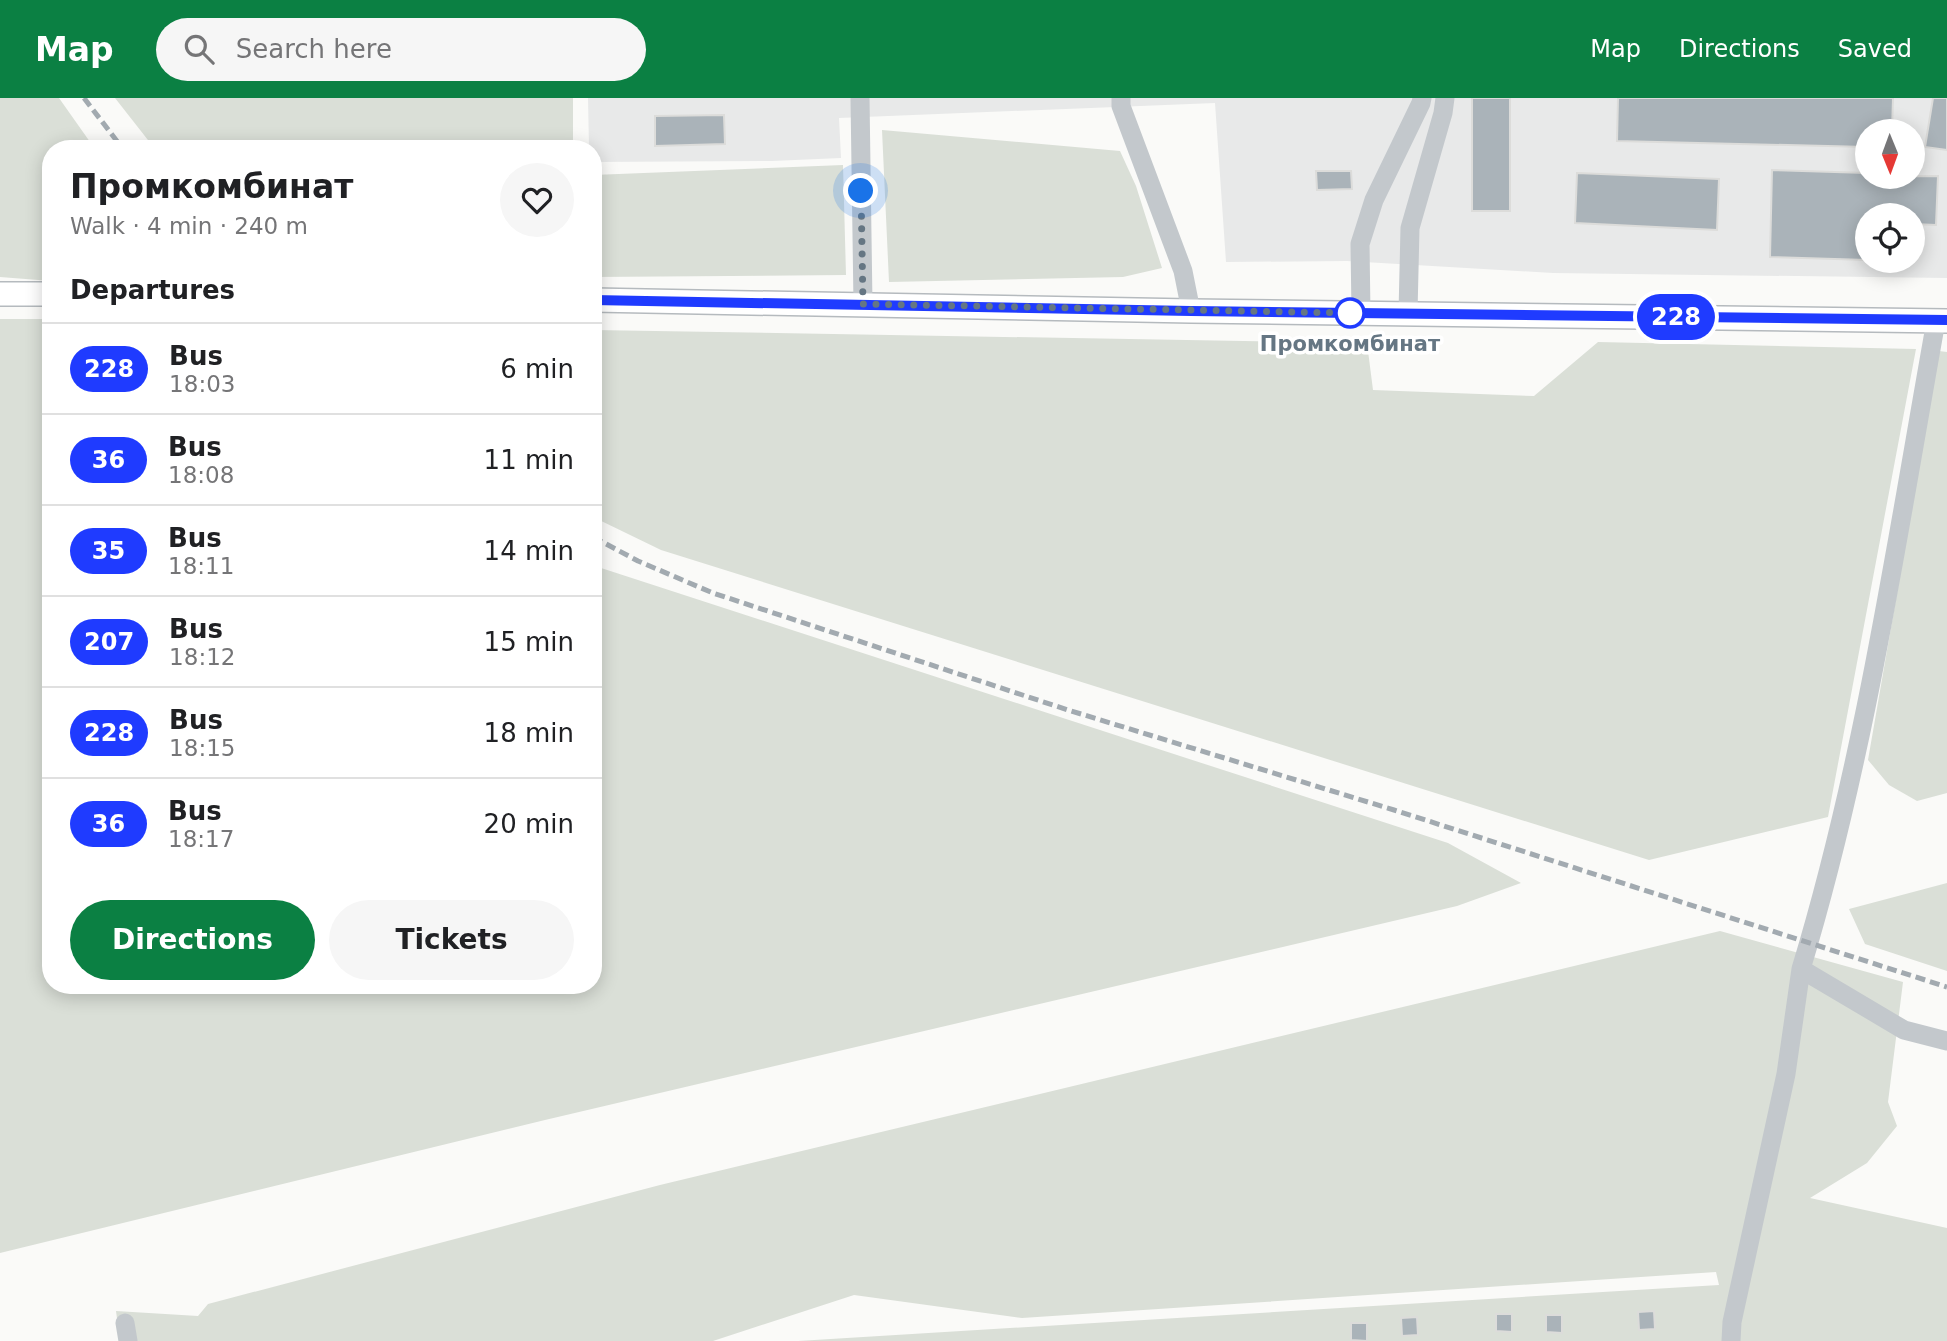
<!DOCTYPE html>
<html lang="en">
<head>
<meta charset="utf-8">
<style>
	body { margin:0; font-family:"DejaVu Sans",sans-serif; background:#f6f6f6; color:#202124; height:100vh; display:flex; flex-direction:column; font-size:26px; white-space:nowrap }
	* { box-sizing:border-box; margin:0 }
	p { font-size:23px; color:#757577 }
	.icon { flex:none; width:38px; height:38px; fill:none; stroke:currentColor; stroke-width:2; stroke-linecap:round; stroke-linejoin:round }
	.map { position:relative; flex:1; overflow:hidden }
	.drawer { position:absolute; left:42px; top:42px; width:560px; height:854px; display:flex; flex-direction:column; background:#fff; border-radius:28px; box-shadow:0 4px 18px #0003 }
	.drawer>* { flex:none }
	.badge { padding:0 14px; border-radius:23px; font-size:24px; line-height:46px }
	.needle { width:46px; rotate:179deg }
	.fabs { position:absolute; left:1855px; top:21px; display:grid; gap:14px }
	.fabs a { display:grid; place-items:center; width:70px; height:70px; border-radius:50%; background:#fff; box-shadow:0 4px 18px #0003; font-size:35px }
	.you { position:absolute; width:35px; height:35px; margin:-18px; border:5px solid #fff; border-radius:50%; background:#1a73e8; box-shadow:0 0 0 10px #1a73e833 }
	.map>.badge { position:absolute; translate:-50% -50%; box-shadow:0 0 0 4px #fff }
	h2 { padding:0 28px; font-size:26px; line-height:63px }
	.round { display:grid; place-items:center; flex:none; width:74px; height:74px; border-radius:37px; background:#f6f6f6 }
	.head { display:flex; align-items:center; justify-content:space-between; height:119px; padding:0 28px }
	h1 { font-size:33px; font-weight:800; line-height:52px }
	.action { display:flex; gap:14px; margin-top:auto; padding:14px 28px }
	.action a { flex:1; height:80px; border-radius:42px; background:#0b8043; color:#fff; font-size:28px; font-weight:800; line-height:80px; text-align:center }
	.action a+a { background:#f6f6f6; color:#202124 }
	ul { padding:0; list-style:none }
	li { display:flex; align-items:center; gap:21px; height:91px; padding:0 28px; border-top:2px solid #e0e0e0 }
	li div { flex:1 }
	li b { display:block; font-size:26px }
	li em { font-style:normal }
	li .badge { min-width:77px; font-weight:700; text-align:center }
	header { display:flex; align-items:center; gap:42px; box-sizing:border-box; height:98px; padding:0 35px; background:#0b8043; color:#fff }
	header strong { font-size:33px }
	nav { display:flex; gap:38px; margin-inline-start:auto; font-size:24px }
	.search { width:490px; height:63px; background:#f6f6f6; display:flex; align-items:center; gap:18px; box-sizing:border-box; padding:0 24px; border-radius:38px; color:#757577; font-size:26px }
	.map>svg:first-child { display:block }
	.built { fill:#e8e9e9; fill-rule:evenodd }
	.green { fill:#dadfd7 }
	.building { fill:#aab3b9; stroke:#dcdcda; stroke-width:2 }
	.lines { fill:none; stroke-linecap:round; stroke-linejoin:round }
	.major-casing { stroke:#b5babe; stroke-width:26 }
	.minor { stroke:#c3c8cc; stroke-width:19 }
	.major { stroke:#fff; stroke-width:23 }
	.rail { stroke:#a2aab0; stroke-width:5; stroke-dasharray:10 5; stroke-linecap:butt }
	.line-casing { stroke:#fff; stroke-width:16 }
	.line { stroke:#1f3bff; stroke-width:10 }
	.walk { stroke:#657683; stroke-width:7; stroke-dasharray:0 12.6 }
	.stop-dot { fill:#fff; stroke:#1f3bff; stroke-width:3.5 }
	.labels { text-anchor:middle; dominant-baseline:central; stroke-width:7; stroke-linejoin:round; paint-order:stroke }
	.stop-label { font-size:21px; font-weight:bold; fill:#657683; stroke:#fff }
</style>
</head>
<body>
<header>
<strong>Map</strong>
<div class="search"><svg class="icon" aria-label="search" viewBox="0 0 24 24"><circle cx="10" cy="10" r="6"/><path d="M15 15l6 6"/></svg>Search here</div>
<nav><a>Map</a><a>Directions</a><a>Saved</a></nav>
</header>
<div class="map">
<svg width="1947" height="1243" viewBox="0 0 1947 1243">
	<rect width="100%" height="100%" fill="#fafaf8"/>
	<path class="built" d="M588,0h1359v180l-394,-5 -206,-12 -121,1 -11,-159 -376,15 2,40 -69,3 -179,1v-13h-4zM1867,33h46v46h-46zM1867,117h46v46h-46z"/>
	<path class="green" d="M0,0h59l36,51h-44v132l-51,-4z
		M115,0h458v51h-418z
		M882,32l238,21 16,35 26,82 -39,9 -234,5z
		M843,67l3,110 -253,2v-102z
		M0,221h51v666h542v-421l5,3 850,276 73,40 -64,23 -912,214 -545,133z
		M593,232l774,13 6,47 161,6 64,-54 318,7 -88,468 -179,43 -988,-310 -68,-33z
		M1939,253l8,1v441l-30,8 -28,-16 -21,-25z
		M1947,785v88l-82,-27 -16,-35z
		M1720,833l183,51 -15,120 9,24 -30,37 -57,35 137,30v113h-1149l921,-56 -3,-13 -694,46 -168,-23 -141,46h-593l-4,-30 82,5 10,-12 452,-119z"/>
	<path class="building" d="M1472,0h38v113h-38z
		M1618,0h275l-1,33h-25v16l-250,-6z
		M1933,0h14v52l-22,-3z
		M724,17l1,29 -70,2v-30z
		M1772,72l95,3v4l71,-1 -2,49 -23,-1v-9h-46v45l-97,-3z
		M1316,73h35l1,18 -35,1z
		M1577,75l142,6 -2,51 -142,-7z
		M1654,1213l1,18 -16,1 -1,-18z
		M1496,1216h16v18l-16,-1z
		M1546,1217h16v18l-16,-1z
		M1417,1219l1,18 -16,1 -1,-18z
		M1351,1225h16v18l-16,-1z"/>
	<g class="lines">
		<g class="major-casing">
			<path id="major" d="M0,196h51
				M593,202l598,11 756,10"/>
		</g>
		<path class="minor" d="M860,0l3,206
			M1121,0v8l62,165 8,40
			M1361,215l-1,-69 14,-44 47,-97 1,-5
			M1408,215l2,-85 33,-115 2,-15
			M1801,871c64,-211 96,-431 135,-648
			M125,1225l3,18
			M1731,1243l1,-19 54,-248 15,-105 103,61 43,11"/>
		<use href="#major" class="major"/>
		<path class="rail" d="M84,0l39,51
			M593,439l45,24 75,32 355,117 326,100 553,177"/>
	</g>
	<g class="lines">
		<g class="line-casing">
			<path id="line" d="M593,202l598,11 756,9"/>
		</g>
		<use href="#line" class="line"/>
		<path class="walk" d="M861,93l2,113 487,9"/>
	</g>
	<circle class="stop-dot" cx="1350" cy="215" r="14"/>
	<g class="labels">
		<g class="stop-label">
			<text x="1350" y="246">Промкомбинат</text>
		</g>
	</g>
</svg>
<div class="fabs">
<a><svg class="needle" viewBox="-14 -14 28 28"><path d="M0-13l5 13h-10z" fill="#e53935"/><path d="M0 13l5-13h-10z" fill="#757577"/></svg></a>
<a><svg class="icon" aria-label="locate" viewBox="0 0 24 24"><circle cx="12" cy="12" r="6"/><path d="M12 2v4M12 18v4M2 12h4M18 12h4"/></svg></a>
</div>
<div class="you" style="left:861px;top:93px"></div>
<b class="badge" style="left:1676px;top:219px;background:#1f3bff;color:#fff">228</b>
<section class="drawer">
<div class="head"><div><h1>Промкомбинат</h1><p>Walk · 4 min · 240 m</p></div><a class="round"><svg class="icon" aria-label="heart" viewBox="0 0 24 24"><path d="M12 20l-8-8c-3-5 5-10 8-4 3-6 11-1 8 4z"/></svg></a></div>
<h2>Departures</h2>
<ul>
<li><span class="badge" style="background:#1f3bff;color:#fff">228</span><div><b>Bus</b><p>18:03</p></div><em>6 min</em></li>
<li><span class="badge" style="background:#1f3bff;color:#fff">36</span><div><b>Bus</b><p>18:08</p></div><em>11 min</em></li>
<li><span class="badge" style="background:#1f3bff;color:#fff">35</span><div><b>Bus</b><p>18:11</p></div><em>14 min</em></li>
<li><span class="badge" style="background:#1f3bff;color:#fff">207</span><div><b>Bus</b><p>18:12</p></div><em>15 min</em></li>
<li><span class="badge" style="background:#1f3bff;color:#fff">228</span><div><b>Bus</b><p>18:15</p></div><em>18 min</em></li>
<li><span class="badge" style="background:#1f3bff;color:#fff">36</span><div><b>Bus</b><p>18:17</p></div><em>20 min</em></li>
</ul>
<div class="action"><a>Directions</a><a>Tickets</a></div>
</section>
</div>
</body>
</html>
